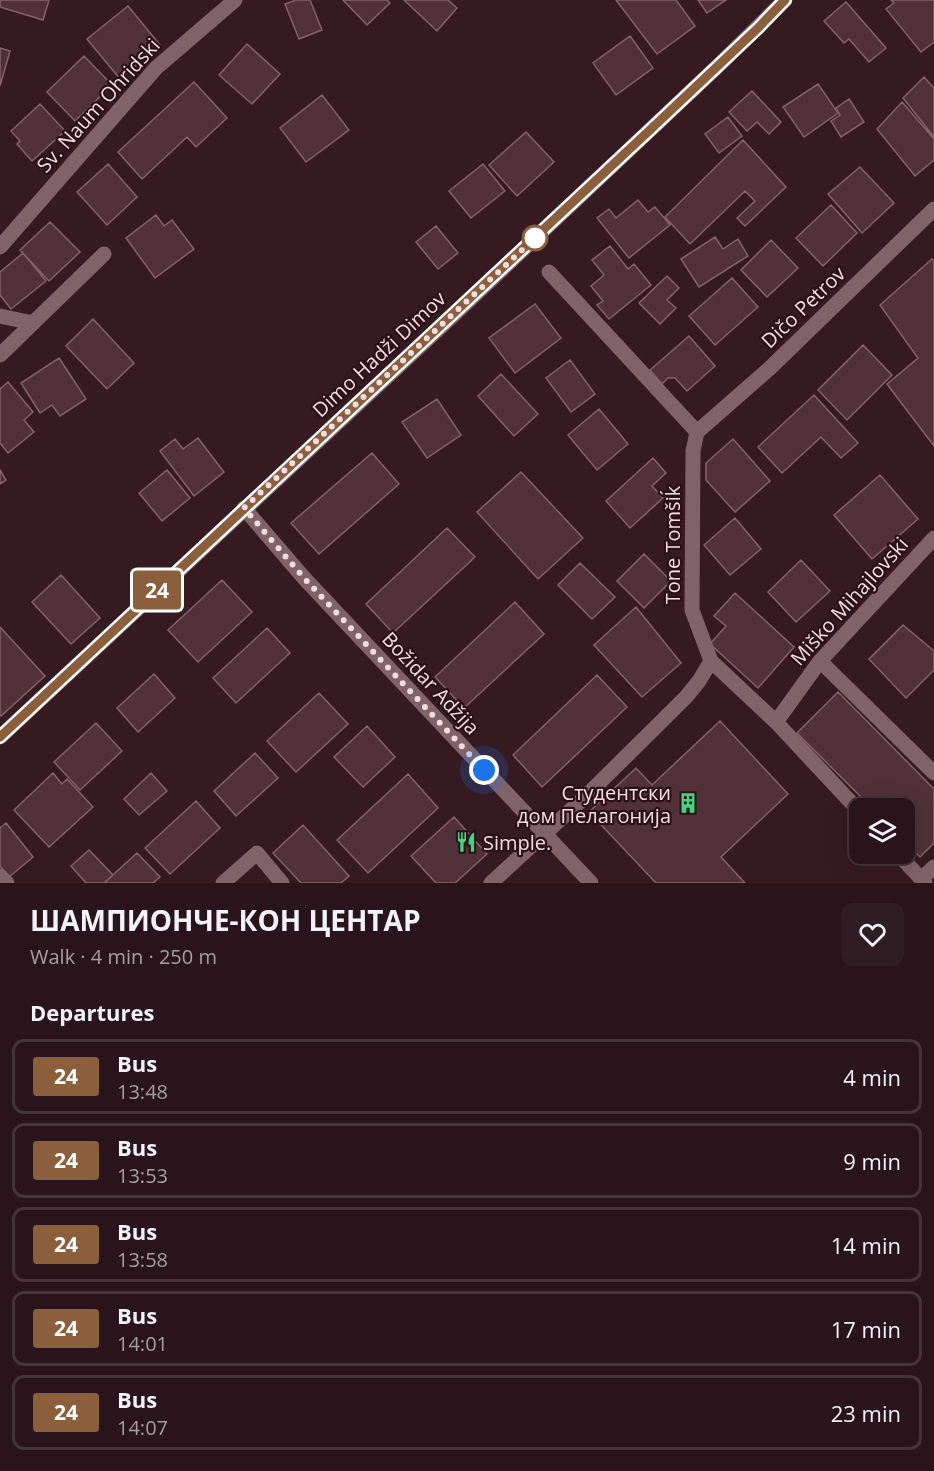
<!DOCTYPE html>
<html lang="en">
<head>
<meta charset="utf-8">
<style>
	body { margin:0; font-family:"Open Sans",sans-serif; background:#301d23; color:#f1f3f6; height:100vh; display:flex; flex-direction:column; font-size:22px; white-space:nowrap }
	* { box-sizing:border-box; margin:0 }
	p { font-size:20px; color:#a59ea2 }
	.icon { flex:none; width:33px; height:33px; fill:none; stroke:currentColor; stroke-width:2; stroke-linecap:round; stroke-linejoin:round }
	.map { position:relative; height:883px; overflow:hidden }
	.side { display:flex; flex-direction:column; background:#28141a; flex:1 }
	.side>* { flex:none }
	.badge { padding:0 12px; border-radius:4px; font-size:21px; line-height:39px }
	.controls { position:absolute; left:849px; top:798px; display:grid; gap:12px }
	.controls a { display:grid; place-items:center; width:66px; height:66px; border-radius:12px; background:#28141a; box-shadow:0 6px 24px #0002,0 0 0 2px #443339; font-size:30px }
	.you { position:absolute; width:30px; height:30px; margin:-15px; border:4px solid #fff; border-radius:50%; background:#1a73e8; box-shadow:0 0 0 9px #1a73e833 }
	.map>.badge { position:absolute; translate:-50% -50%; box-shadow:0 0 0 3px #fff }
	h2 { padding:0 30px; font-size:22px; line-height:54px }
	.round { display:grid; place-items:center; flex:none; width:63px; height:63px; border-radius:12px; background:#301d23 }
	.summary { display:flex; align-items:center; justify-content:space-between; height:102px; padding:0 30px }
	h1 { font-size:28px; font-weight:700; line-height:45px }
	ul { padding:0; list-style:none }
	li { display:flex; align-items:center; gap:18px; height:75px; margin:0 12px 9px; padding:0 18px; border:3px solid #443339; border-radius:12px }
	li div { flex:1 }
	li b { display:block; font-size:22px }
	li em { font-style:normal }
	li .badge { min-width:66px; font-weight:700; text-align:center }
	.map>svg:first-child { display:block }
	.building { fill:#503139; stroke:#846169; stroke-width:1.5 }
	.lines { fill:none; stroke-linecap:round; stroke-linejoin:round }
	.minor { stroke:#806269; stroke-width:15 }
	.line-casing { stroke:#fff; stroke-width:14 }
	.line { stroke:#8b5e3c; stroke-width:9 }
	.walk { stroke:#f2dde2; stroke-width:6; stroke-dasharray:0 10.8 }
	.stop-dot { fill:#fff; stroke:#8b5e3c; stroke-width:3 }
	.labels { text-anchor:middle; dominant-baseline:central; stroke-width:4.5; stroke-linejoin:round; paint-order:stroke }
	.street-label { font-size:20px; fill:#f2dde2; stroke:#2c1018 }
	.poi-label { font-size:20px; fill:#f2dde2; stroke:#2c1018; text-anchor:end }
</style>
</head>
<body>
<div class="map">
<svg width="934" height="883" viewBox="0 0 934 883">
	<rect width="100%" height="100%" fill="#361a22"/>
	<path class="building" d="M0,0h49l-6,20 -43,-13z
		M296,0h14l12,30 -23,9 -14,-35z
		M343,0h44l3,3 -23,22z
		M404,0h44l9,8 -20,23z
		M616,0h60l19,26 -38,28z
		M698,0h28l-19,13z
		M891,0h43v42l-13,10 -35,-43 8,-6z
		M846,2l40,46 -17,14 -20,-23 -5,4 -20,-22z
		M128,6l32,39 -40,34 -33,-40z
		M630,36l23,32 -37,27 -23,-32z
		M247,44l33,30 -28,30 -33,-29z
		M0,48l10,3 -10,35z
		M84,56l28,29 -37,36 -28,-29z
		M924,77l10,11v49l-31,-39z
		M194,82l33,36 -31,29 -9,-10 -45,42 -24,-27z
		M818,84l20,29 -34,24 -21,-30z
		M752,91l29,31 -12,12 -12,-12 -10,9 -18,-19z
		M322,95l27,35 -43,32 -26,-34z
		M849,99l15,23 -23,15 -10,-16 9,-6 -4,-7z
		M902,102l32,37v21l-19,16 -38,-47z
		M40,104l25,27 -33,30 -15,-17 3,-3 -9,-10z
		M728,117l14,19 -23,17 -14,-19z
		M526,132l28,30 -37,34 -28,-31z
		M743,140l43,47 -41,39 -8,-8 18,-17 -10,-10 -55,53 -25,-27z
		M108,164l29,33 -30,28 -30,-33z
		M483,164l22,27 -34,27 -22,-27z
		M860,167l34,36 -32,30 -34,-39z
		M638,200l10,12 7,-5 15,18 -41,33 -32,-40 12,-9 7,9z
		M831,205l26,28 -34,33 -27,-28z
		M156,215l8,11 8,-6 22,29 -39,29 -29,-40z
		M50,222l30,30 -31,29 -29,-31z
		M436,226l22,27 -20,16 -22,-27z
		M715,237l8,12 15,-10 10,17 -49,31 -18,-28z
		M771,240l27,28 -31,29 -26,-27z
		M610,246l18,23 6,-5 17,21 -42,34 -12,-14 6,-4 -12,-15 13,-11 -12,-15z
		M23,253l23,28 -35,28 -11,-14v-23z
		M932,259l2,2v185l-47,-62 31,-26 -38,-53z
		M667,276l12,12 -12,12 9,8 -16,16 -21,-21z
		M732,278l26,29 -43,38 -26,-29z
		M535,304l26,34 -46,35 -26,-35z
		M93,319l41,44 -27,26 -41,-43z
		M689,336l26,30 -28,25 -12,-13h-7l-6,6 -12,-14z
		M863,345l29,30 -45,45 -29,-30z
		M59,358l27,41 -26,17 -8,-11 -12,8 -19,-30z
		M570,360l25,34 -24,18 -25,-34z
		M501,374l37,40 -24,22 -36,-40z
		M8,382l25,30 -9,8 10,12 -26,21 -8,-10v-54z
		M814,395l44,48 -17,15 -20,-21 -39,36 -24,-26z
		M437,399l24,36 -34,23 -25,-36z
		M599,409l29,35 -31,26 -29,-35z
		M198,438l26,34 -30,24 -34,-45 15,-12 8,10z
		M733,439l37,42 -35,31 -29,-32v-17z
		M372,453l27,31 -80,70 -28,-31z
		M653,458l13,15 -14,13 11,12 -33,30 -24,-27z
		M0,470l6,10 -6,4z
		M167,470l23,28 -28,23 -23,-28z
		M521,472l62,66 -45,41 -61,-67z
		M880,475l38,44 -46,40 -38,-44z
		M735,518l26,31 -31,26 -26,-30z
		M447,528l28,29 -82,76 -27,-29z
		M644,554l27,27 -27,27 -27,-27z
		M801,560l29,31 -34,31 -28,-30z
		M580,563l35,34 -23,22 -34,-34z
		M61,575l39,43 -29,26 -39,-42z
		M222,580l30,32 -54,50 -30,-32z
		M735,593l59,54 -36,41 -48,-44 16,-18 -12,-10z
		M515,602l29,32 -80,74 -29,-31z
		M636,607l45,56 -39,34 -48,-52z
		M903,625l31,26v19l-28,28 -37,-39z
		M0,627l45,49 -44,40 -1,-2z
		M267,628l23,25 -54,50 -23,-25z
		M154,674l21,24 -37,34 -21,-24z
		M597,675l30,32 -85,80 -29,-32z
		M838,692l96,97v54l-14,14 -16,-16v-33h-32l-75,-75z
		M319,693l29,31 -52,48 -29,-31z
		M720,721l68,73 -67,63 24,26h-89l-67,-71 47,-44 16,17z
		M96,723l26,28 -42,39 -26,-28z
		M367,726l28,31 -32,30 -29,-30z
		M255,753l23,25 -42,38 -22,-25z
		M53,773l9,11 5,-5 26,28 -44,40 -35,-37z
		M151,773l16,18 -28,24 -15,-16z
		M408,774l30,34 -70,65 -31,-33z
		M196,801l24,27 -50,46 -25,-26z
		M454,817l33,37 -32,29h-19l-25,-27z
		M6,823l27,34 -24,20 -9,-11v-38z
		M303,825l46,51 -8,7h-40l-28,-30z
		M89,850l24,25 -9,8h-18l-15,-17z
		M137,853l23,24 -7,6h-49z"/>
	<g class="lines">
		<path class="minor" d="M0,247l156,-179 79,-68
			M549,272l148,160 -4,19 -1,159 19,51 65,61 84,90
			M0,316l33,7
			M0,355l104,-101
			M697,432l73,-64 164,-159
			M244,508l60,70 287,305
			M820,661l114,112
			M776,722l44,-61 114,-123
			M0,737l460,-428 260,-245 65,-64
			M898,854l27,29
			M0,876l7,7
			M921,879l13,-12
			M223,883l34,-30 25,30
			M491,883l95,-87 100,-99 13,-16 12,-20"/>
	</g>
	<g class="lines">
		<g class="line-casing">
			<path id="line" d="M0,737l651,-608 107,-101 27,-28"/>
		</g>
		<use href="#line" class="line"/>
		<path class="walk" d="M484,770l-180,-192 -60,-70 291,-270"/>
	</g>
	<defs>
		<g id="building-bare" transform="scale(1.62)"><path d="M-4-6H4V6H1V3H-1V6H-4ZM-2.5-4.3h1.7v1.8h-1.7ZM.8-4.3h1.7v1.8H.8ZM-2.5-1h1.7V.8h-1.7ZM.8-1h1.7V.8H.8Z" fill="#3cd77e" stroke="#2c1018" stroke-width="2.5" paint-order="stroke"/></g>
		<g id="restaurant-bare" transform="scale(1.62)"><path d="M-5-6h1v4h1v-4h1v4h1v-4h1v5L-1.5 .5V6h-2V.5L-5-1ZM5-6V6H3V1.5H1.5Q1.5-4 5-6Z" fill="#3cd77e" stroke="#2c1018" stroke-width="2.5" paint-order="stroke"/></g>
	</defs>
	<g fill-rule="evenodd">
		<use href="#building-bare" x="688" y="803"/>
		<use href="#restaurant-bare" x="466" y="842"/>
	</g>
	<circle class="stop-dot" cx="535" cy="238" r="12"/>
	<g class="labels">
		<g class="street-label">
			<text transform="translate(98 105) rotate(-48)">Sv. Naum Ohridski</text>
			<text transform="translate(803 307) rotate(-44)">Dičo Petrov</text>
			<text transform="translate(379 354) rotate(-43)">Dimo Hadži Dimov</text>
			<text transform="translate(672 545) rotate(-90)">Tone Tomšiḱ</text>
			<text transform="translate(849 601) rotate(-48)">Miško Mihajlovski</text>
			<text transform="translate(431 683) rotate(47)">Božidar Adžija</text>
		</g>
		<g class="poi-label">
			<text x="671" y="792">Студентски<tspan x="671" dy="23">дом Пелагонија</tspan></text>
			<text x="483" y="842" text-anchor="start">Simple.</text>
		</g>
	</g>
</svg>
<div class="controls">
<a><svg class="icon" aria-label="layers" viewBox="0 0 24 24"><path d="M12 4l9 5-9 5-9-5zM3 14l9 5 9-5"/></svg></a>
</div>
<div class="you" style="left:484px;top:770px"></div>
<b class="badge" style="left:157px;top:590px;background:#8b5e3c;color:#fff">24</b>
</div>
<section class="side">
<div class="summary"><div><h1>ШАМПИОНЧЕ-КОН ЦЕНТАР</h1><p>Walk · 4 min · 250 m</p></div><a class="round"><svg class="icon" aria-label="heart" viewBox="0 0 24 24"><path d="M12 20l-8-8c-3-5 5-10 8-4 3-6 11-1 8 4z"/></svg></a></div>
<h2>Departures</h2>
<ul>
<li><span class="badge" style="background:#8b5e3c;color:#fff">24</span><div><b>Bus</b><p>13:48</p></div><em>4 min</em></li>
<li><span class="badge" style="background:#8b5e3c;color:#fff">24</span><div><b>Bus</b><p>13:53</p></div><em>9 min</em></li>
<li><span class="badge" style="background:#8b5e3c;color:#fff">24</span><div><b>Bus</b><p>13:58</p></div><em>14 min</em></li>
<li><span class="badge" style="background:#8b5e3c;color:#fff">24</span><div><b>Bus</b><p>14:01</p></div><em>17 min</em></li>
<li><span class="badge" style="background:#8b5e3c;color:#fff">24</span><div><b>Bus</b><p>14:07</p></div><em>23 min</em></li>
</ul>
</section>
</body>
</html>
